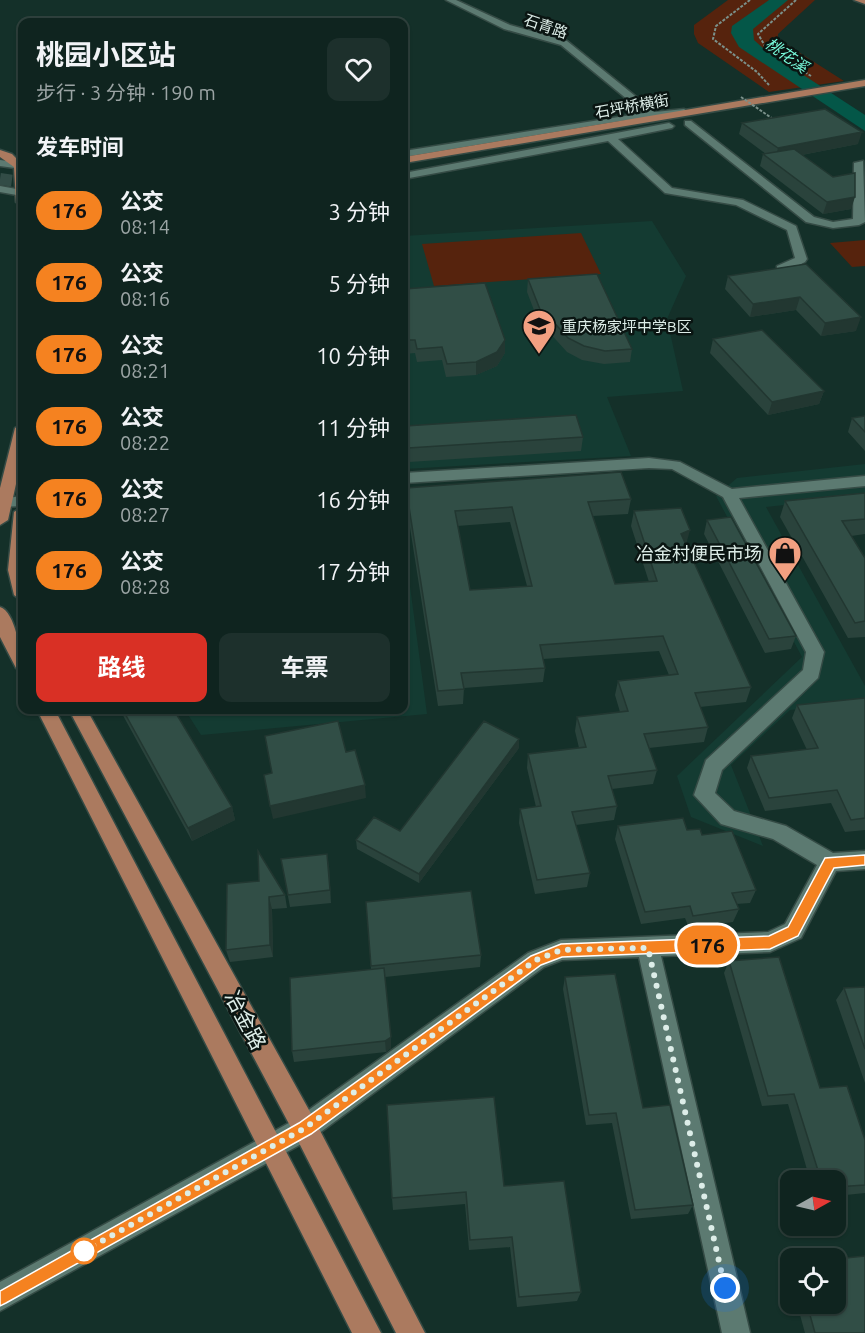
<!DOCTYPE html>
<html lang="zh">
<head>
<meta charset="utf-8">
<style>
	body { margin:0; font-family:Ubuntu,"Noto Sans SC",sans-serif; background:#1d302c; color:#f1f3f6; height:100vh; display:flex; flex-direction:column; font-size:22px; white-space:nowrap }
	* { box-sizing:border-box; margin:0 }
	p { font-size:20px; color:#9ba4a4 }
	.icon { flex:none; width:33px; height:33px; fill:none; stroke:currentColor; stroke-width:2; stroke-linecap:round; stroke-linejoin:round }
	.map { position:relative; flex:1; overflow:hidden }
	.details { position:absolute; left:18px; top:18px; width:390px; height:696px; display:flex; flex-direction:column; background:#0f241f; border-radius:12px; box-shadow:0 2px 4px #0004,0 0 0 2px #2f413d }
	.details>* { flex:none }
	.badge { padding:0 12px; border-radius:20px; font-size:21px; line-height:39px }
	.needle { width:39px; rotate:82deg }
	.tools { position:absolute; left:780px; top:1170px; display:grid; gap:12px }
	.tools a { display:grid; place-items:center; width:66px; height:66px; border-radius:12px; background:#0f241f; box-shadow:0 2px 4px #0004,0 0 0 2px #2f413d; font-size:30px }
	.you { position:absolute; width:30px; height:30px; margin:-15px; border:4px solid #fff; border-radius:50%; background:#1a73e8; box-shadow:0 0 0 9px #1a73e833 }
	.map>.badge { position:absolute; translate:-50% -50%; box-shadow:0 0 0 3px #fff }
	h2 { padding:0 18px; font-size:22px; line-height:54px }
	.round { display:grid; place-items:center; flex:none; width:63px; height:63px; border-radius:12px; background:#1d302c }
	.head { display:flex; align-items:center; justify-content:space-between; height:102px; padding:0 18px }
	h1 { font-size:28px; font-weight:700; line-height:45px }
	.button { display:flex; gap:12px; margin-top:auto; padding:12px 18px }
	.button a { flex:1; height:69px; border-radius:12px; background:#d93025; color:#fff; font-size:24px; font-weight:700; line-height:69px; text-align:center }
	.button a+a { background:#1d302c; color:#f1f3f6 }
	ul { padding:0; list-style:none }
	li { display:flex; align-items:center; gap:18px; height:72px; padding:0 18px }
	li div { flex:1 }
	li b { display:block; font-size:22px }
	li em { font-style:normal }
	li .badge { min-width:66px; font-weight:700; text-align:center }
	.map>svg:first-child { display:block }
	.built { fill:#143b32 }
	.green { fill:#56230d }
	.water { fill:#045748 }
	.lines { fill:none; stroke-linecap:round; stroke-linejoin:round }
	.major-tunnel { stroke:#324c46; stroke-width:12; stroke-dasharray:12 6; stroke-linecap:butt }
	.minor-casing { stroke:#354b45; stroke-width:3 }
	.major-casing { stroke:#354b45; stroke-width:3 }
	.path { stroke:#7b918b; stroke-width:2; stroke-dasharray:3 1.5; stroke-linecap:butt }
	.minor { fill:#5c7a71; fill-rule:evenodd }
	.major { fill:#ab7a5f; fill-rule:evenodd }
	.path-bridge { stroke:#7b918b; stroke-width:2; stroke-dasharray:3 1.5; stroke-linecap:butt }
	.wall { fill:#2a433c; fill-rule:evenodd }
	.shaded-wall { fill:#223731 }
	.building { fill:#314e46; stroke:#223731; stroke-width:1.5; fill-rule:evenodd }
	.line { fill:#f58220; stroke:#fff; stroke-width:1.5 }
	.walk { stroke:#ddede8; stroke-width:6; stroke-dasharray:0 10.8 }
	.stop-dot { fill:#fff; stroke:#f58220; stroke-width:3 }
	.labels { text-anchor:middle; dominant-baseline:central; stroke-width:5; stroke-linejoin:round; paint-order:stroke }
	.far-street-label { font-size:15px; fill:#ddede8; stroke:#0a1512 }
	.far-poi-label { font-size:15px; fill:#ddede8; stroke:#0a1512; text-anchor:start }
	.far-water-label { font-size:16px; font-style:italic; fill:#78fadb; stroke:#0a1512 }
	.poi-label { font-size:18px; fill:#ddede8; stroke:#0a1512; text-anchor:end }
	.near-street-label { font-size:21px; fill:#ddede8; stroke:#0a1512 }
</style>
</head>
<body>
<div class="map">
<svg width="865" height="1333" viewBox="0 0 865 1333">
	<rect width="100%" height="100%" fill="#143029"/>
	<path class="built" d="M652,221l34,55 -19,43 16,72 -76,6 24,59 -227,13v-233z
		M865,464v32l-99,11 99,179v15l-75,9 -59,55 32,81 -72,-29 -14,-41 125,-119 -86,-161 21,-18z
		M404,541l23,173 -226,21 -16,-25h219z"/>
	<path class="green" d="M728,0h87l-37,34v5l66,42 -75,11 -71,-49 -4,-9v-9z
		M581,233l20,41 -167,12 -12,-42z
		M865,240v26l-13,1 -22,-24z"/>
	<path class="water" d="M769,0h19l-35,29 1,11 11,10 100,65v16l-126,-84 -8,-14 1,-7z"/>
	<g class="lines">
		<path class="major-tunnel" d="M0,179l22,3"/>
		<g class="minor-casing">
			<path id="minor" d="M446,0h10l54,25 57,16 88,71 29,-3 5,3 -5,3 -64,6 -216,36v-6l240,-38 -83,-68 -57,-16z
				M685,121h6l123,96 19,5 20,-3 1,-56 9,-2 2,61 -6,3 -26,3 -27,-6 -121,-97z
				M669,123l5,3 -2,2 -54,11 54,49 71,12 53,26 11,33 -2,3 -20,10h-8v-6l18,-8 -8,-28 -51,-25 -71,-12 -57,-52 -204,38v-6z
				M0,160l22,3v6l-22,-3z
				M0,186l22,4v6l-22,-4z
				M649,458l31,4 52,27 133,-13v10l-126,12 85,154 -6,26 -96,92 -7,23 19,18 52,15 47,27 32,-2v18l-29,2 -35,67 -31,14 -109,4 89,377h-28l-83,-376 -77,3 -18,7 -230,170 -314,174v-29l296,-163 232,-166 33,-13 207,-8 17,-8 32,-59 -44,-26 -52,-15 -27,-29 12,-35 97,-90 3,-18 -83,-155 -51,-28 -23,-1 -245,15v-10z
				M22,496v10l-22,1v-8z"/>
		</g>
		<g class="major-casing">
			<path id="major" d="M854,0h11v4z
				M865,80v6l-461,77v-6z
				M0,150l12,4 10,10v41l-6,-3 -2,-35 -14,-10z
				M22,424v33l-14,63 -8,5v-37l15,-60z
				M22,507v94l-8,-6 -6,-25 6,-58z
				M0,607c15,4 22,48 22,62l-6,-1 -16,-31z
				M37,710h18l326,623h-29z
				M69,710h18l227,409 111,214h-29l-100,-196z"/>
		</g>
		<path class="path" d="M750,0l-34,26 -3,13 44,33 12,13
			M796,0l-38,34 7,12 46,30"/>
		<use href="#minor" class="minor"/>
		<use href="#major" class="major"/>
		<path class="path-bridge" d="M741,97l32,22"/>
	</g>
	<path class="wall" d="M742,123l116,21 -56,11 49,54 -28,5 -63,-48 3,-12h3l-27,-20z
		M806,264l50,67 -35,5 -25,-26 -46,7 -25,-28 3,-13z
		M528,279l104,70 -2,13 -26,2 -22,-4 -15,-8 -20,-22 -5,1 -15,-39z
		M404,289l101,51v13l-8,13 -21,9 -30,2 -4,-17 -25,2 -2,-9 -11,1z
		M713,339l111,52 -5,13 -51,11 -58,-62z
		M865,416v35l-17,-19 4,-14z
		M405,426l178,11 -2,14 -172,11 -4,-23z
		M406,488l225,11 -3,15 -35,2 22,68 34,-2 -18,-56 3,-15 52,34 65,142 -5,15 -46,5 8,20 -4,15 -55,6 8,22 -4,14 -41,5 5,17 -3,14 -38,5 14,48 -3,14 -52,7 -16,-71 1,-14 16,-2 -9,-39 1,-14 51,-6 -4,-17 2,-14 43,-5 -5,-17 3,-14 51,-6 -10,-24 -116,8 2,9 -2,14 -79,6 -1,16 -25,2 -32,-204zM510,522l17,64 -57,4 -13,-64z
		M865,493v41l-14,2 14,22v79l-17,1 -68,-121 5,-16z
		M707,520l89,116 -5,13 -26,4 -61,-119z
		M865,698v132l-20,2 -14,-29 -66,8 -18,-43 4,-12 56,-6 -15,-32 5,-13z
		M120,710h54l58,97 3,13 -43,21z
		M519,748l-100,135 -62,-34 -1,-9 44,-9z
		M618,826l69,4 15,5 54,55 -6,13 -14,1 3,5 -6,13 -44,6 -4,-10 -44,6 -26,-85z
		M281,859l48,7 2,37 -41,4z
		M227,884l58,11 2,13 -15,1 1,48 -43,5 -4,-12z
		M366,902l115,53 -1,12 -95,10 6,71 -5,4 -92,10 -2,-11 79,-82z
		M729,961l91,127 45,52v53l-29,3v-16h-26l-22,-76 -26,2 -38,-133z
		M565,977l78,131 50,97 -5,9 -57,5 -19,-96 -26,2 -23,-136z
		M865,987v96l-29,-83 8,-12z
		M504,1186l77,106 -4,9 -60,6 -7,-60 -41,3 -4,-46 -72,6 -1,-12z
		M790,1268v12l-2,-10z
		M797,1304h39l29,29h-60z"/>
	<path class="shaded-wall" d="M862,132l-4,12 -83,16 3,-12z
		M855,197l-4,12 -28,5 4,-12z
		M800,297l-4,13 -46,7 3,-13z
		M861,317l-5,14 -35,5 4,-13z
		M505,340v13l-8,13 -21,9v-13z
		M824,391l-5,13 -51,11 4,-13z
		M690,530l-4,15 -5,-11z
		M519,739v9l-100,135v-9z
		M365,785l1,13 -93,21 -3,-13z
		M232,807l3,13 -43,21 -4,-13z
		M327,854l2,12 2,37 -1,-13z
		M269,897l3,12 1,48 -3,-12z
		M391,1037v11l-5,4 -1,-11z"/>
	<path class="building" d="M825,109l37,23 -84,16 -36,-25z
		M794,149l39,28 22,-4v24l-28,5 -64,-48z
		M806,264l55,53 -36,6 -25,-26 -47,7 -25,-28z
		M597,274l35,75 -27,2 -21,-5 -16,-8 -19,-21h-6l-15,-38z
		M485,283l20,57 -8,12 -21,10 -29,2 -5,-17 -25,2 -2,-9h-11v-51z
		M762,330l62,61 -52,11 -59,-63z
		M576,415l7,22 -175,11 -3,-22z
		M865,416v16l-13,-14z
		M621,472l10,27 -43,3 27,82 42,-3 -23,-70 47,-3 9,22 -9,4 70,153 -56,6 13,34 -64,7 13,36 -49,6 9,30 -45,6 18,61 -53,7 -17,-71 21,-3 -13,-52 58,-7 -9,-30 51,-6 -10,-30 60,-7 -15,-38 -123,9 5,23 -84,5 3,16 -26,2 -32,-203zM512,507l20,79 -62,4 -15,-79z
		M865,493v26l-23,2 23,37v63l-10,2 -70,-122z
		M731,517l65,119 -27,3 -62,-119z
		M865,698v120l-14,2 -14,-30 -68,8 -18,-42 67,-8 -21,-43z
		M123,710h51l58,97 -44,21z
		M338,721l8,31 9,-2 10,35 -95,21 -6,-31 8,-2 -7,-37z
		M484,721l35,18 -100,135 -63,-34 18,-23 26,14z
		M683,818l4,12 13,-1 2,6 30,-4 24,59 -24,3 7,16 -46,7 -3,-10 -45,6 -27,-86z
		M258,851l27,44 -16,2 1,48 -44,5 1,-66 32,-3z
		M327,854l3,36 -42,5 -7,-36z
		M471,891l10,64 -110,11 -5,-64z
		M779,957l41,131 27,-2 18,54v45l-29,2v-7h-15l-27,-86 -26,2 -39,-135z
		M384,968l7,69 -6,4 -93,10 -2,-73z
		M615,974l28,134 27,-3 23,100 -58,5 -19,-97 -27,2 -24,-138z
		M865,987v62l-21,-61z
		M494,1097l10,89 60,-5 17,111 -62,5 -7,-60 -42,3 -4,-48 -74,6 -5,-93z
		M865,1256v77h-50l-8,-29h29v-45z"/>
	<path class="line" d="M865,855v10l-31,3 -36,68 -28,13 -208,8 -21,8 -230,169 -305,169 -6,3v-15l299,-168 232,-167 30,-12 208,-8 19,-9 37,-69z"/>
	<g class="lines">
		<path class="walk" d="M84,1251l221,-123 231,-168 25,-10 87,-2 77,340"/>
	</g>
	<defs>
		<g id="school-pin" transform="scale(1.725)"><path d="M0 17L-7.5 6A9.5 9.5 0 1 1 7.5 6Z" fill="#f2a081" stroke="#0a1512"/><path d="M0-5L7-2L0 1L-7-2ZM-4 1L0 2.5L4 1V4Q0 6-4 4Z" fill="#111"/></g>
		<g id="shop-pin" transform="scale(1.725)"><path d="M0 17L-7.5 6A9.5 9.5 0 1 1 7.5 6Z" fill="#f2a081" stroke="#0a1512"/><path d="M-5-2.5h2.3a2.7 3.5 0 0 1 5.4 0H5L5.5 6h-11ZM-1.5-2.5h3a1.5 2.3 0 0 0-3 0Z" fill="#111"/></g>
	</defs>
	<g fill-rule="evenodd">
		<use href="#school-pin" x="539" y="326"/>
		<use href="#shop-pin" x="785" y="553"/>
	</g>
	<circle class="stop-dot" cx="84" cy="1251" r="12"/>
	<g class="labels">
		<g class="far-street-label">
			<text transform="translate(546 26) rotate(19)">石青路</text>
			<text transform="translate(632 106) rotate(-10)">石坪桥横街</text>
		</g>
		<g class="far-poi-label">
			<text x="562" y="326">重庆杨家坪中学B区</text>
		</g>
		<g class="far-water-label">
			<text transform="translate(787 55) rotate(35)">桃花溪</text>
		</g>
		<g class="poi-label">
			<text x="762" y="553">冶金村便民市场</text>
		</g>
		<g class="near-street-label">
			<text transform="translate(246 1020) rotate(62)">冶金路</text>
		</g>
	</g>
</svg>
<div class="tools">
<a><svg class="needle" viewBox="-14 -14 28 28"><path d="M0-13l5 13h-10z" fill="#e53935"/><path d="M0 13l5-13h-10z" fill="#9ba4a4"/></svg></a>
<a><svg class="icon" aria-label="locate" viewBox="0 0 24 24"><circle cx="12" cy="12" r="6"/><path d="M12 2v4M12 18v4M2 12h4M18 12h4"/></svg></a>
</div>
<div class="you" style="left:725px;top:1288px"></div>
<b class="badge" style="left:707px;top:945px;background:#f58220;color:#111">176</b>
<section class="details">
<div class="head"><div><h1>桃园小区站</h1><p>步行 · 3 分钟 · 190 m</p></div><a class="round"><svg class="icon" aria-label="heart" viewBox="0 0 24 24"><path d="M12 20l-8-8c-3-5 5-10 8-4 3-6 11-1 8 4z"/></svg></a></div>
<h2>发车时间</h2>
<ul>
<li><span class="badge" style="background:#f58220;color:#111">176</span><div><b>公交</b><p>08:14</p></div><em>3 分钟</em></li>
<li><span class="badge" style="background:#f58220;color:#111">176</span><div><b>公交</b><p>08:16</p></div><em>5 分钟</em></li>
<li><span class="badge" style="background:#f58220;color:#111">176</span><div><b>公交</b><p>08:21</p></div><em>10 分钟</em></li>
<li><span class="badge" style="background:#f58220;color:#111">176</span><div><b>公交</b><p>08:22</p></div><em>11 分钟</em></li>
<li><span class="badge" style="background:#f58220;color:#111">176</span><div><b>公交</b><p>08:27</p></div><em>16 分钟</em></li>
<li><span class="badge" style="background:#f58220;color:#111">176</span><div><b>公交</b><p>08:28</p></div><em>17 分钟</em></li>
</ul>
<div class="button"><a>路线</a><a>车票</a></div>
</section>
</div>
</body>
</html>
